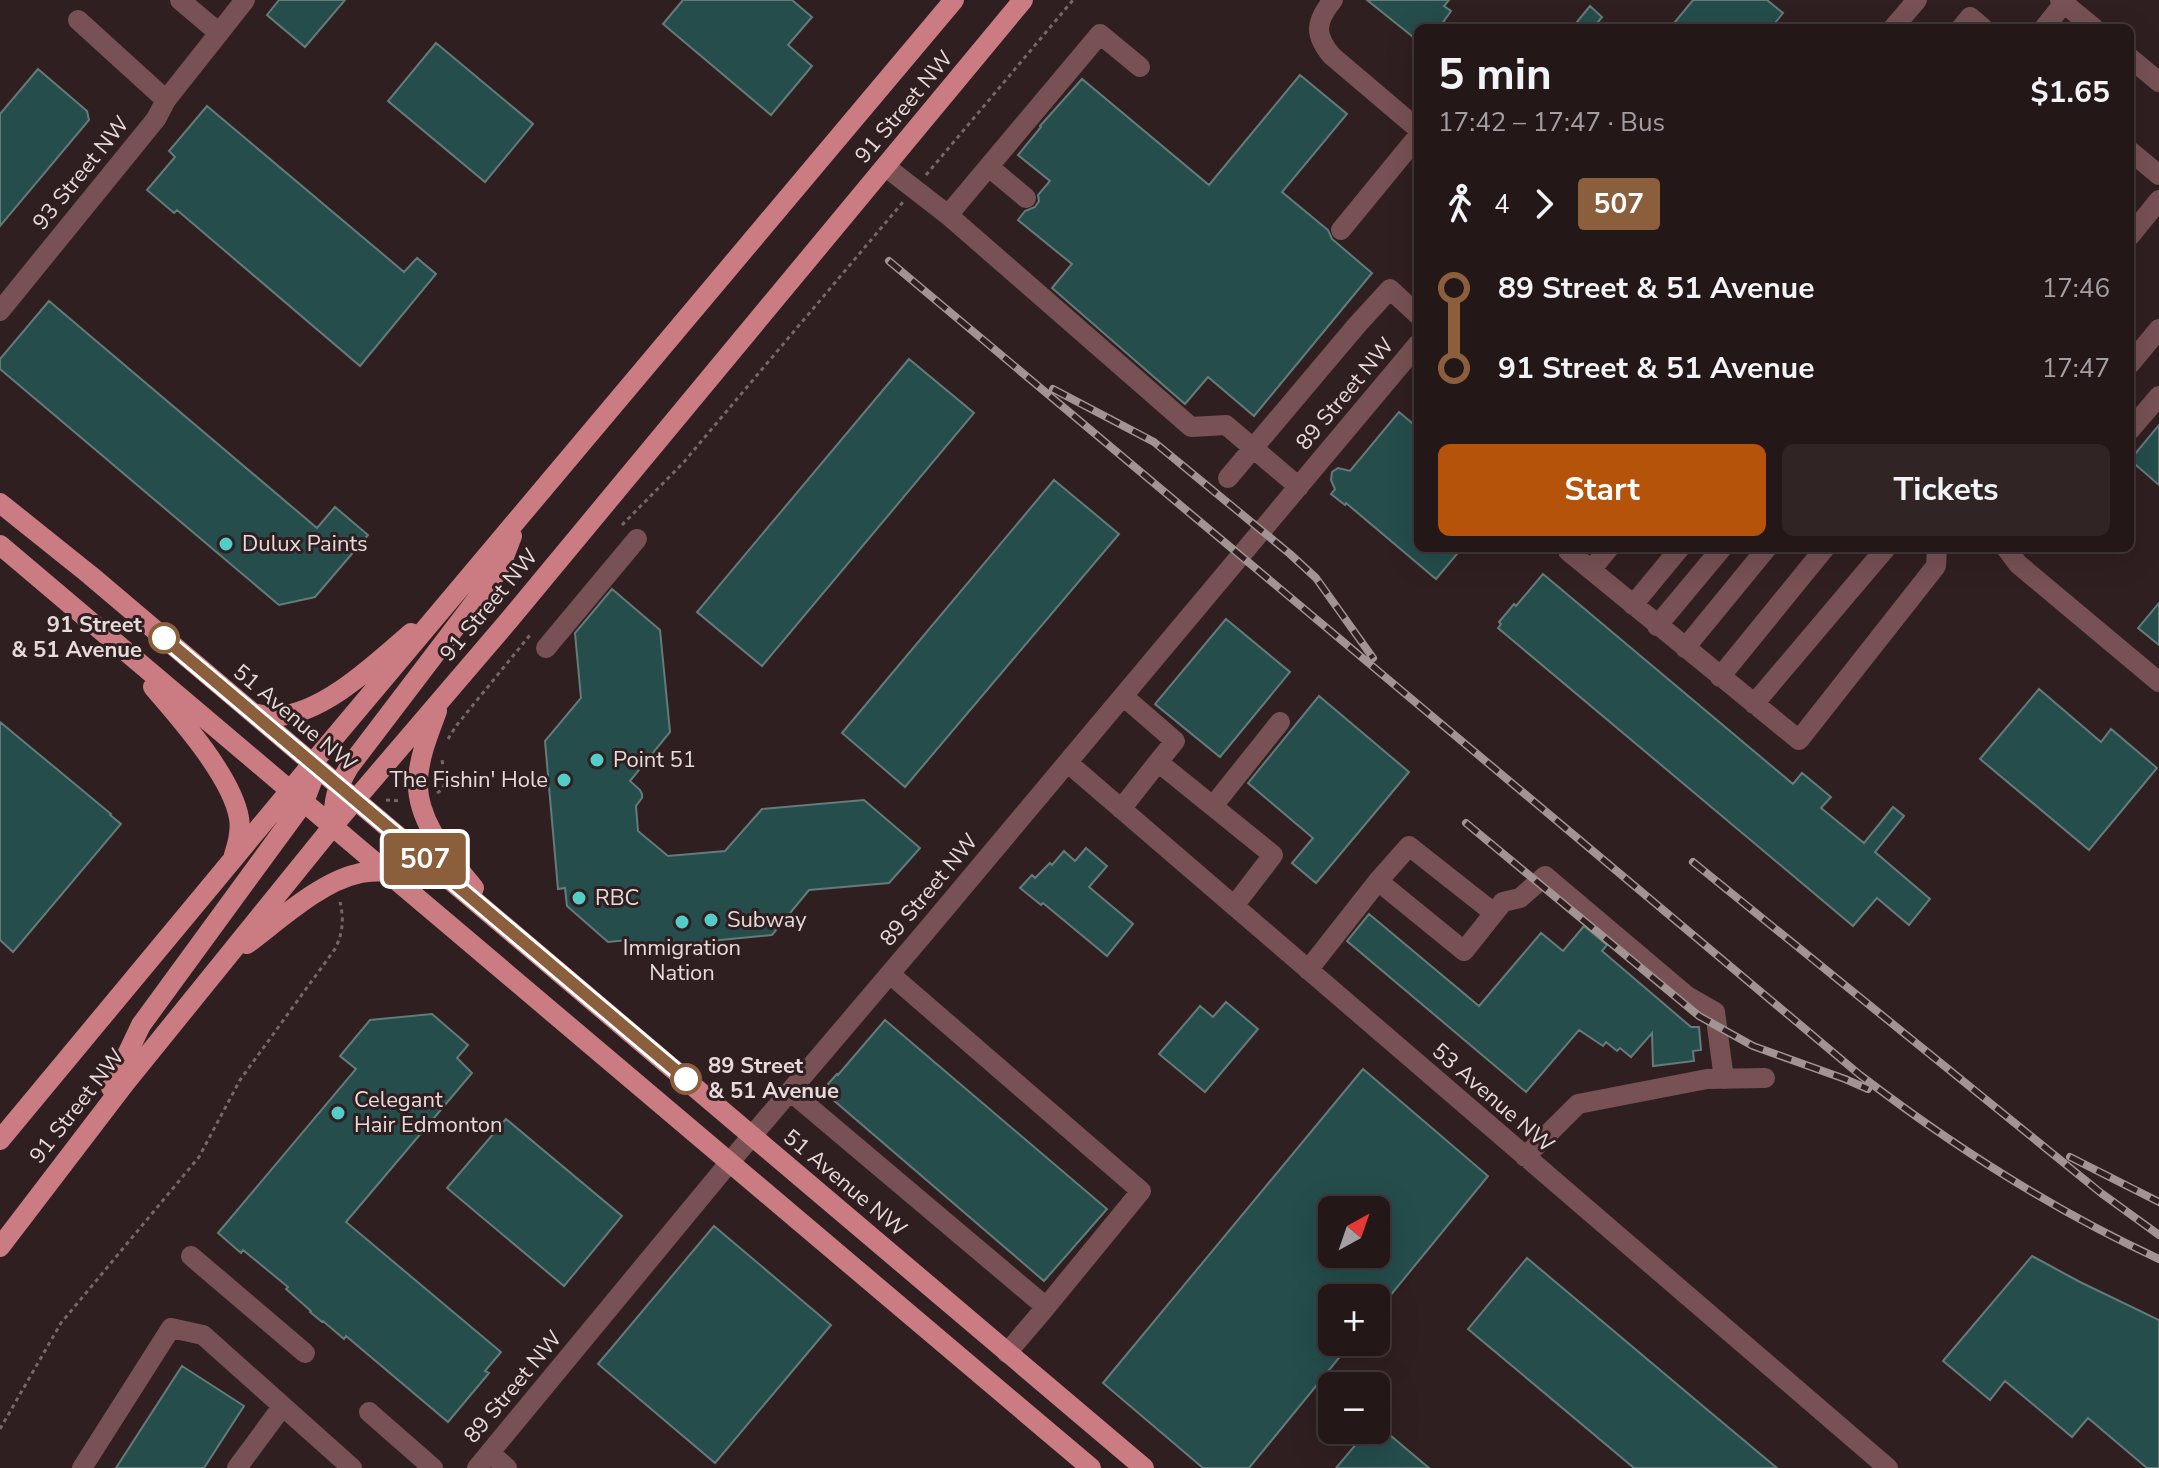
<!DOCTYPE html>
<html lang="en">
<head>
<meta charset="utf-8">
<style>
	body { margin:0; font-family:"Nunito Sans",sans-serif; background:#302425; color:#f1f3f6; height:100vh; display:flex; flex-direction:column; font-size:30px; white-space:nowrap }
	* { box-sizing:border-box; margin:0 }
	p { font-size:26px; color:#a39fa2 }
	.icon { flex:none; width:44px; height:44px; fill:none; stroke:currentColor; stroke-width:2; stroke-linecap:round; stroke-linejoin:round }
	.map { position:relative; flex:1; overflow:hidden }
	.side { position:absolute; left:1414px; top:24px; width:720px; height:528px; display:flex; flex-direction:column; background:#241718; border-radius:12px; box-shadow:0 8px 32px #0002,0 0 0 2px #413637 }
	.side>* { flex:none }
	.badge { padding:0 16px; border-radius:6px; font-size:28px; line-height:52px }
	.needle { width:52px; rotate:40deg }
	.tools { position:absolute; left:1318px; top:1196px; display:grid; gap:16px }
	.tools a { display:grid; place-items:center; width:72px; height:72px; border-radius:12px; background:#241718; box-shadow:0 8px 32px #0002,0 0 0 2px #413637; font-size:40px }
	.map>.badge { position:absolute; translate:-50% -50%; box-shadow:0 0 0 4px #fff }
	.legs { display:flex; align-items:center; gap:12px; height:88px; padding:0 24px; font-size:26px }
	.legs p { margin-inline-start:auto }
	.overview { display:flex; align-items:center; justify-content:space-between; height:136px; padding:0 24px }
	h1 { font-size:44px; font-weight:700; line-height:60px }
	.action { display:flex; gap:16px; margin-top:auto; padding:16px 24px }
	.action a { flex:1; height:92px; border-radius:12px; background:#b45309; color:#fff; font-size:32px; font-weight:700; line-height:92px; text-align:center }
	.action a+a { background:#302425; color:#f1f3f6 }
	ul { padding:0 24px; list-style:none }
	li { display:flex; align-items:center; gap:28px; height:80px; font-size:30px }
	li i { display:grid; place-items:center; width:12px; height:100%; margin:0 10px; background:currentColor }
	li i::after { content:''; width:20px; height:20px; margin:-10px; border:6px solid; border-radius:50%; background:#241718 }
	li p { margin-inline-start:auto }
	li:first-child i { background:linear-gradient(#0000 50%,currentColor 0) }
	li:last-child i { background:linear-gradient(currentColor 50%,#0000 0) }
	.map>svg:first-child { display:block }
	.building { fill:#244d4b; stroke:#647b79; stroke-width:2; fill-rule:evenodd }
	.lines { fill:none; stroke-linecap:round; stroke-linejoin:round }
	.path { stroke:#766768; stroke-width:3; stroke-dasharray:4 4; stroke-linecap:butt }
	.minor { stroke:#775153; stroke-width:20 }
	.major { stroke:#ca7c82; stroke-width:20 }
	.rail-casing { stroke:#a29495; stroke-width:8 }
	.rail { stroke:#301f20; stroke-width:5; stroke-dasharray:15; stroke-linecap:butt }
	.line-1-casing { stroke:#fff; stroke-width:18 }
	.line-1 { stroke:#8b5e3c; stroke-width:12 }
	.poi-dot { fill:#54cdc8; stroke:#301f20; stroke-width:3 }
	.stop-1-dot { fill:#fff; stroke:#8b5e3c; stroke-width:4 }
	.labels { text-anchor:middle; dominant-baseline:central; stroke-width:6; stroke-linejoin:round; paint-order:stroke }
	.street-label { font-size:22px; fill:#e6dadb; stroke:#301f20 }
	.poi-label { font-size:22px; fill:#e6dadb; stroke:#301f20; text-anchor:start }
	.stop-label { font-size:22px; font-weight:bold; fill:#e6dadb; stroke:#301f20; text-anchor:end }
</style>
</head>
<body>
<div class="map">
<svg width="2159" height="1468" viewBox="0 0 2159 1468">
	<rect width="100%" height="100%" fill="#301f20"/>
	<path class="building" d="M279,0h66l-40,47 -38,-32z
		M683,0h109l20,17 -24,28 24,21 -41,49 -108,-91z
		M1367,0h82l-5,6 7,5 -12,17h-21v13z
		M1693,0h74l16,13 -12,15h-101z
		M1590,6l12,11 -9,11h-21z
		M436,43l97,81 -48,58 -97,-81z
		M38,69l49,42 2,9 -89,106v-112z
		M1300,75l47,39 -65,78 46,38 4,9 40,34 -118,143 -46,-39 -23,27 -133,-116 20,-24 -54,-44 7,-9 10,-4 4,-6 -1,-6 12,-14 -32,-26 23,-28 -1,-1 42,-47 127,106z
		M207,106l197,166 13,-14 19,16 -76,92 -183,-156 -3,3 -27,-23 28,-33 -6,-6z
		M49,301l268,227 18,-21 33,28 -53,62 -36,8 -279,-236v-10z
		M909,359l65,54 -212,253 -65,-54z
		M1399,412l19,16v120h44l-26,31 -90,-76 -1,2 -14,-11 4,-5 -4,-9 1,-8 6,-4 12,3z
		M2159,425v60l-29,-25z
		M1054,480l65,54 -214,253 -63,-54z
		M1543,574l250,210 9,-11 29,24 -10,11 43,35 29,-36 11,9 -29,36 55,47 -21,26 -32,-27 -24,28 -355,-298 3,-4 -2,-2 15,-18 2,2z
		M612,589l48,41 10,102 -40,49 10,9 2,4v4l-6,8 2,25 30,25 57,-5 37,-42 102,-9 56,48 -31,35 -80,7 -37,45 -144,14 -1,-9 -19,2 -41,-36 -2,-18 -7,1 -13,-148 36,-43 -6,-65z
		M2159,603v42l-21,-17z
		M1226,619l64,53 -70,85 -65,-53z
		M2039,689l62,53 10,-13 46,39 -68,82 -109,-91z
		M1319,696l90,76 -93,111 -24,-20 21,-25 -65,-55z
		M0,722l111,92 -1,1 11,9 -108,128 -13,-12z
		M1086,848l21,18 -18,21 44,37 -26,32 -64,-53 -2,2 -21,-17 12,-13 3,3 15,-15 2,2 12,-14 11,10z
		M1369,914l110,92 62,-73 22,18 21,-25 23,19 -5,6 89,76h8l2,23 -8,1 1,10 -41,5 -1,-33 -21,24 -11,-9 -3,3 -11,-9 -3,4 -24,-16 -53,62 -179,-151z
		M1226,1002l32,27 -53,63 -46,-38 41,-48 13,11z
		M432,1014l36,31 -11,13 15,15 -126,149 155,130 -16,19 4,2 -41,49 -102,-86 -2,3 -21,-18 -1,1 -12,-10 1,-1 -25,-22 2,-2 -45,-37 -2,3 -23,-20 138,-164 -16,-13 30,-36z
		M885,1020l222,189 -63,72 -220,-189 5,-7 -1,-1 9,-10 1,1z
		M1363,1069l125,107 -112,137v-15h-44v44h20l-103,126h-46l-100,-85zM1332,1210h44v44h-44z
		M506,1119l116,97 -58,70 -117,-98z
		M714,1226l117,99 -116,138 -117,-99z
		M2032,1256l48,26 79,38v148h-12l-59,-50 -16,19 -67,-56 -15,19 -47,-39z
		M1527,1258l183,154 67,56h-143l-166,-139z
		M182,1366l62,40 -40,62h-88z
		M1368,1430h16l45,38h-93z"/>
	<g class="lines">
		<path class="path" d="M926,175l147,-175
			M622,525l61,-62 220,-261
			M448,739l8,-13 74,-91
			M437,793c14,-8 5,-22 5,-36
			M386,800l16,1
			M0,1429l61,-106 138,-166 41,-77 95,-131c8,-16 9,-30 5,-47"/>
		<path class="minor" d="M180,0l39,33 26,-33
			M1333,0c-18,22 -19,35 -1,56l86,73
			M2060,0l34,28
			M78,20l88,80
			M1893,28l24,-28
			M1961,28l9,-11 13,11
			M2044,28l20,-25
			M2130,58l29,24
			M2130,151l29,24
			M886,167l62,48 152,-181 40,33
			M989,167l37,31
			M948,215l243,212 35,-2 73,62
			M1341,230l77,-94
			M2130,236l29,-36
			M0,311l156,-192 10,-19 53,-67
			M2130,364l29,-35
			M2130,430l29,-34
			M1228,478l129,-153 33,-36 28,26
			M1570,548l-2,3 231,189 137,-174 1,-18
			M2006,548l12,16 141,118
			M1591,570l18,-22
			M1633,605l47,-57
			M1657,626l65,-78
			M546,648l91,-109
			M1685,648l82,-100
			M1720,677l105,-129
			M1123,696l52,45 -17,21
			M1754,704l132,-156
			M1068,763l820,705
			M1213,806l67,-84
			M1121,809l37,-47 115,93 -39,51
			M1378,881l31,-35 85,67
			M1308,970l70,-89 86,70 39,-49 17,-4 25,-22 142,120 28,16 9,67
			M790,1091l256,216 95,-116 -251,-217
			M1525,1157l53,-53 129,-25 58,-1
			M191,1256l114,97
			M1007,1353l39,-46
			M369,1412l64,56
			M490,1453l17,15
			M82,1468l89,-140 32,7 149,133
			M237,1468l45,-61
			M477,1468l252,-305 198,-233 491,-586"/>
		<path class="major" d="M0,503l90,72 1054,893
			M0,545l1091,923
			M153,687c27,31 79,90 86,131 2,12 -1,25 -5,37
			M437,711c-8,22 -17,43 -19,67 -3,43 31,79 56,110
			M253,713c8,2 17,4 25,3 47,-3 99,-54 133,-83
			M333,826c1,-27 2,-35 16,-59l150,-197 13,-34
			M247,944c30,-22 73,-62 110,-70 9,-3 20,-2 31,-3
			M111,1088l30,-63 163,-223 10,-26 -2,-12
			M0,1140l312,-376 642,-764
			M0,1247l126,-165 207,-256 177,-207 513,-619"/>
		<g class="rail-casing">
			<path id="rail" d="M889,261l971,814c93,71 193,135 299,184
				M1053,389l101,53 136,112 26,24 57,80
				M1466,823l233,193 54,30 92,33 23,10
				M1693,862l408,331 58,42
				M2070,1157l89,45"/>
		</g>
		<use href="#rail" class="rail"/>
	</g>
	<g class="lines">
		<g class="line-1-casing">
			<path id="line-1" d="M164,638l522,441"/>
		</g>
		<use href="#line-1" class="line-1"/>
	</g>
	<g class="poi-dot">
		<circle cx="226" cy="544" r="8"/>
		<circle cx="597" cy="760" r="8"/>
		<circle cx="564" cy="780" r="8"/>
		<circle cx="579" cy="898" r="8"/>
		<circle cx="711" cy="920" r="8"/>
		<circle cx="682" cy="922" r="8"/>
		<circle cx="338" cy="1113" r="8"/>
	</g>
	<g class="stop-1-dot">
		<circle cx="164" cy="638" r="14"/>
		<circle cx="686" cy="1079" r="14"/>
	</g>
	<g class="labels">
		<g class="street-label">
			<text transform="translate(904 107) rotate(-50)">91 Street NW</text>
			<text transform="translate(81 173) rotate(-51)">93 Street NW</text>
			<text transform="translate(1345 394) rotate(-50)">89 Street NW</text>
			<text transform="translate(489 605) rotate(-50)">91 Street NW</text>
			<text transform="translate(295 718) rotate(40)">51 Avenue NW</text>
			<text transform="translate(929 890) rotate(-50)">89 Street NW</text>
			<text transform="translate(1493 1098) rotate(41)">53 Avenue NW</text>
			<text transform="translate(77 1106) rotate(-52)">91 Street NW</text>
			<text transform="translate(845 1183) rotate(40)">51 Avenue NW</text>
			<text transform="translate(513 1387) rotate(-50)">89 Street NW</text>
		</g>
		<g class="poi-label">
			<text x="242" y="544">Dulux Paints</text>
			<text x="613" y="760">Point 51</text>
			<text x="548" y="780" text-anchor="end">The Fishin' Hole</text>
			<text x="595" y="898">RBC</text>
			<text x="727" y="920">Subway</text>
			<text x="682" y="948" text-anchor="middle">Immigration<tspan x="682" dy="25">Nation</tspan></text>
			<text x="354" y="1100">Celegant<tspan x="354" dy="25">Hair Edmonton</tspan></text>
		</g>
		<g class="stop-label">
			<text x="142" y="625">91 Street<tspan x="142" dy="25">&amp; 51 Avenue</tspan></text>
			<text x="708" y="1066" text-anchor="start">89 Street<tspan x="708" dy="25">&amp; 51 Avenue</tspan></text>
		</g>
	</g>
</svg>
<div class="tools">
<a><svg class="needle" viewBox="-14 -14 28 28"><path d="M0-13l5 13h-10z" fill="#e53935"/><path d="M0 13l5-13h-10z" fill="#a39fa2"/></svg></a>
<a>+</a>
<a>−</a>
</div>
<b class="badge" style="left:425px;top:859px;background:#8b5e3c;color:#fff">507</b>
<section class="side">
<div class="overview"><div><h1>5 min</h1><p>17:42 – 17:47 · Bus</p></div><b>$1.65</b></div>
<div class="legs"><svg class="icon" aria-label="walk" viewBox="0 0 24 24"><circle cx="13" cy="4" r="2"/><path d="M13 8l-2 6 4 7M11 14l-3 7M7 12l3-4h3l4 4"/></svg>4<svg class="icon" aria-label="forward" viewBox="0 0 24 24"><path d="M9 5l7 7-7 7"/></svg><b class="badge" style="background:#8b5e3c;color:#fff">507</b></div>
<ul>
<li><i style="color:#8b5e3c"></i><b>89 Street &amp; 51 Avenue</b><p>17:46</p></li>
<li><i style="color:#8b5e3c"></i><b>91 Street &amp; 51 Avenue</b><p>17:47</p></li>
</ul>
<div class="action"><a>Start</a><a>Tickets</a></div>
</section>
</div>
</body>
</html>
